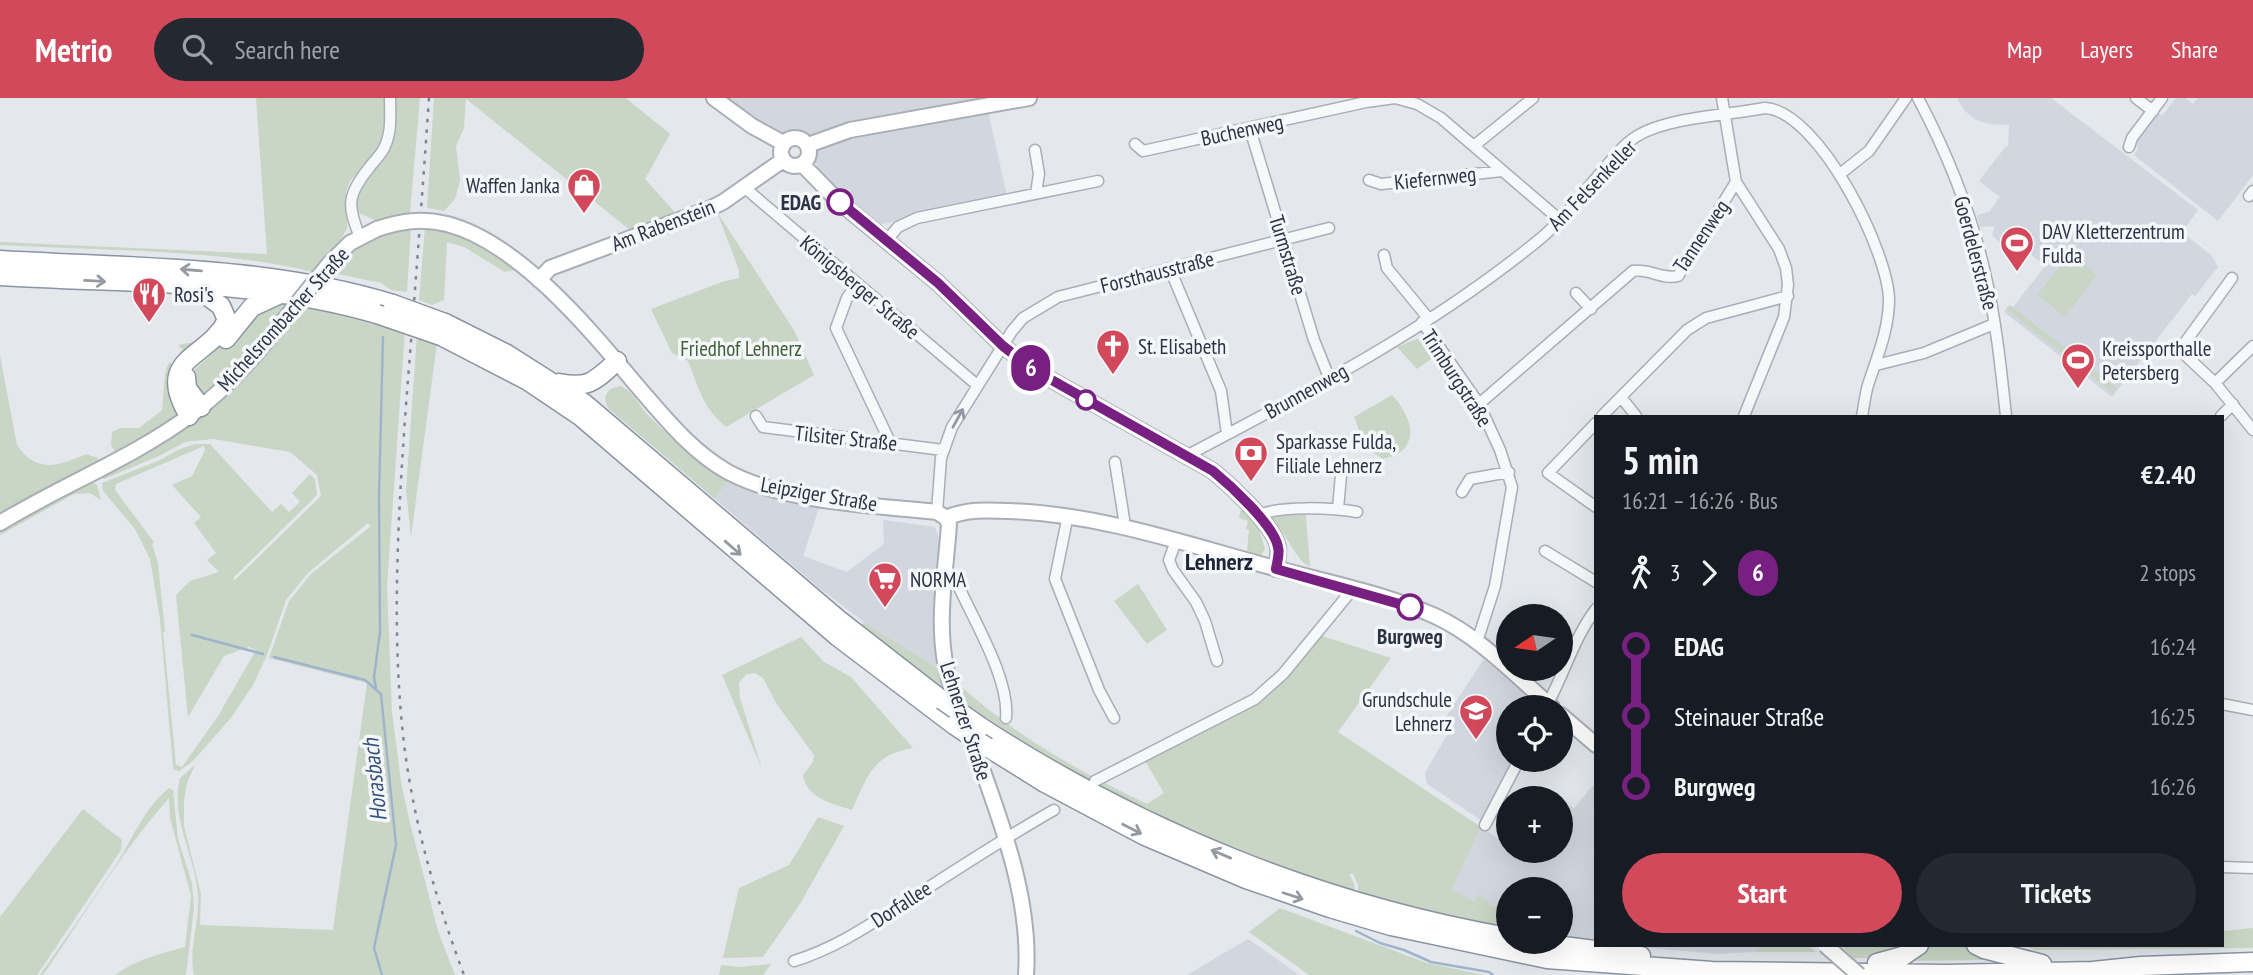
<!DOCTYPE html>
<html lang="en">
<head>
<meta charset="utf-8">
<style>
	body { margin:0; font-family:"PT Sans Narrow",sans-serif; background:#242831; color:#f1f3f6; height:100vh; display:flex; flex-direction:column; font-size:26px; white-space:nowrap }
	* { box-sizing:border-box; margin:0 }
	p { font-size:23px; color:#9ea1a6 }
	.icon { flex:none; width:38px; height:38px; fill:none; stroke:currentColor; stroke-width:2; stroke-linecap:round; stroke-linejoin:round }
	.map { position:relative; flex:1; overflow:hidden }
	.side { position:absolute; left:1594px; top:317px; width:630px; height:532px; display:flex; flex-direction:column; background:#171b24; border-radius:0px; box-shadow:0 7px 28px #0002 }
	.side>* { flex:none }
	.badge { padding:0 14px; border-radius:23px; font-size:24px; line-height:46px }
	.needle { width:46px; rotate:257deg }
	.fabs { position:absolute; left:1496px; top:506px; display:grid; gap:14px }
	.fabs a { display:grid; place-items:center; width:77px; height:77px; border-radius:50%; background:#171b24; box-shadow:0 7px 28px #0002; font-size:35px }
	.map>.badge { position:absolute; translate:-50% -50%; box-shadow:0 0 0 4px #fff }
	.legs { display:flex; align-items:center; gap:10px; height:77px; padding:0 28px; font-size:23px }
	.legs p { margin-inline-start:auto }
	.headline { display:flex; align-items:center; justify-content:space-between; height:119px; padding:0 28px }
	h1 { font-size:38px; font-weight:700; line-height:52px }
	.cta { display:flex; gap:14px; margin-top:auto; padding:14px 28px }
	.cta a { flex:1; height:80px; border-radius:42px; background:#d1495b; color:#fff; font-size:28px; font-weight:700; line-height:80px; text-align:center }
	.cta a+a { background:#242831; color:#f1f3f6 }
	ul { padding:0 28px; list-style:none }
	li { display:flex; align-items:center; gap:24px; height:70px; font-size:26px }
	li i { display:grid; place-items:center; width:10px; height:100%; margin:0 9px; background:currentColor }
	li i::after { content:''; width:18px; height:18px; margin:-9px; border:5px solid; border-radius:50%; background:#171b24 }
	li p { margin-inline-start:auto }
	li:first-child i { background:linear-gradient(#0000 50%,currentColor 0) }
	li:last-child i { background:linear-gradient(currentColor 50%,#0000 0) }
	header { display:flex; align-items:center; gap:42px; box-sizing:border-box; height:98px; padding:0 35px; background:#d1495b; color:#fff }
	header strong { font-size:33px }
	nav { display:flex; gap:38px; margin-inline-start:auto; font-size:24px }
	.search { width:490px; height:63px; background:#242831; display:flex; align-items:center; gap:18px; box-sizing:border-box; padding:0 24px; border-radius:38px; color:#9ea1a6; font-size:26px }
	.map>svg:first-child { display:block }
	.built { fill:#d2d6de }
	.green { fill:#c9d6c5; fill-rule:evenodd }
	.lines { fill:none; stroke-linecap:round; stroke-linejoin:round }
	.stream { stroke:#9fb4cc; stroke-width:2.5 }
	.street-casing { stroke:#a9aeb7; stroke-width:13 }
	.secondary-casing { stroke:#a9aeb7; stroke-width:18 }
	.highway-casing { stroke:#8b94a3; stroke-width:21 }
	.street { stroke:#f7f8fa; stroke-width:10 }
	.secondary { stroke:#fff; stroke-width:14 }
	.highway { stroke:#fff; stroke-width:18 }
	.rail { stroke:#7d8696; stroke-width:2.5; stroke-dasharray:3.5 7; stroke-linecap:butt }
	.secondary-bridge-casing { stroke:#a9aeb7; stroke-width:18; stroke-linecap:butt }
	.highway-bridge-casing { stroke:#8b94a3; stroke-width:21; stroke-linecap:butt }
	.secondary-bridge { stroke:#fff; stroke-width:14 }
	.highway-bridge { stroke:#fff; stroke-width:18 }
	.oneway { stroke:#959aa2 }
	.oneway2 { stroke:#9196a0 }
	.line-1-casing { stroke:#fff; stroke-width:16 }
	.line-1 { stroke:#772081; stroke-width:10 }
	.stop-1-dot { fill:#fff; stroke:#772081; stroke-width:3.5 }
	.labels { text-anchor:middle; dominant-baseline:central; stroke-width:7; stroke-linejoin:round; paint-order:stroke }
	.street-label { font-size:21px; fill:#2b3445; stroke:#f4f6f9 }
	.poi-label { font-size:21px; fill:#2b3445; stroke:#f4f6f9; text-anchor:start }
	.stop-label { font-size:21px; font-weight:bold; fill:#2b3445; stroke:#f4f6f9; text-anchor:end }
	.park-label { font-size:21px; fill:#3f6138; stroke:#f4f6f9 }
	.water-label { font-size:23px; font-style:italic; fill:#34527a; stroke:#f4f6f9 }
	.quarter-label { font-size:24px; font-weight:bold; fill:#1d2536; stroke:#f4f6f9 }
</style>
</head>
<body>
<header>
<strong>Metrio</strong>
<div class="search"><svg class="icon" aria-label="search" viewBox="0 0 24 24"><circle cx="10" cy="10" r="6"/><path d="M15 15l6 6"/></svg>Search here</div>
<nav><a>Map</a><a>Layers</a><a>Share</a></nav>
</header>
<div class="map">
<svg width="2253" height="877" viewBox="0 0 2253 877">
	<rect width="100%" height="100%" fill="#e4e7ec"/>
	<path class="built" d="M726,0h259l22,98 -128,29 -56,-46 -18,-41 -8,-5 -19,3z
		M1957,0h94l147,112 -16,22 30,24 6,11 -23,29 -3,-2 -80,103 -108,-85 6,-7 3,2 32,-41 -16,-13 -14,-3 -3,2 -10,-7 -10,-10 3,-9 -15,1 -3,-12 12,-3 11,-15 -21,-16 27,-35 2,1 1,-22 -20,-1 -13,-4 -12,-10z
		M2176,0h9l8,6 5,-6h55v77l-35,46 -84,-66 4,-6 -2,-8 22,-28 4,3z
		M729,380l92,24 -18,54 44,16 37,-28 -1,-24 52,7 5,15 -3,93 5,36 -78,-49 -46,-35 -103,-88z
		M1484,561l54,48h-30v53h5l-31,61 -55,-37 -2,-11 29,-50 -8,-6z
		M1596,684v160l-31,-4 -4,-3v-46h-53v18l-9,-7 -5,7 -15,-12 -5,7 -23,-14 30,-61 27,18v5l10,1 7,4 3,-4 33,-1v-50l13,8z
		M1246,842h4l49,35h-112z
		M1617,847h150l-14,7 -36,2z"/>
	<path class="green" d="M256,0h130l-1,40 -10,18 -25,25 -4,11 1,36 -12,23 -22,21c-100,-24 -210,-21 -313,-27v-3l267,12z
		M394,0h26l-10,115 -33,8 -18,-8c-14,-28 19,-39 29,-60 8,-18 6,-36 6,-55z
		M434,0h192l44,36 -25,45 35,39 -45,16 -169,-135 -2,29 -8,18 4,34 -5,19 -11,12 -17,-3z
		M717,114l77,118 20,45 -88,52c-23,-19 -27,-38 -38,-66l-16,-8 -21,-44 71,-27 17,-4v-8z
		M411,129l-4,65 -16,-2 -10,-7 -53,-11c31,-29 41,-36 83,-45z
		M425,129c38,8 60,22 91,43l-11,2 -41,-25 -17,-5 -3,58 -12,5 -13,-5z
		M2070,155l27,22 -32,42 -28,-22z
		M269,203l20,1 -47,59 -36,34h-5l-12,-18 4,-6z
		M305,207l100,25 -18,256 5,126 9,70 9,41 28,108 17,44h-261c-6,-26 6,-54 4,-81 -3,-38 -28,-76 -18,-116l15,-13 -8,18 -3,17v26l17,68 -1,31 133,5 34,-247 -98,-25 20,-57 22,-27 60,-48 -3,-3 -60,50 -22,27 -19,55 -14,30 -22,33 -39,44 -13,9 -5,-1 -1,-3 -13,-148 -10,-60 -15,-30 -32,-38 -1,-8 56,-22 22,-12 15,-5h15l62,68 9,-8 8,8 11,-10 -8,-9 18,-19 5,5 2,16 -84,83 2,2 86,-84 -4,-21 -27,-23 -77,-13 -28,3 -26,14 -55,23 -3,-3 42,-24zM204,348l1,4 -13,26 -20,9 29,32 -7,6 22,30 -9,7 12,12 -29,9 -14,14 12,122 36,-61 25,-9 7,3 -38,66 -36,51 -6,-2 -13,-133 2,-1 -7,-68 -6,-19 2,-2 -39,-52 1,-6z
		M2010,207l106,83 -4,4 -106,-83z
		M417,238l20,7 -26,194 -5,-47z
		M1422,239l16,17 -21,15 -20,-22z
		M201,243l-13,13 -8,57 -5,8 -59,35 -5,-9 1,-13 8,-4h19l23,-18 3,-36 4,-12 4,3 11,-14 -6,-6z
		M0,258l17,89c19,29 42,21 69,9l12,4 2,4 -100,57z
		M621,288c12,6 17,18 26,28 25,26 50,47 82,64l-14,21 -106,-90c-8,-12 -2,-22 12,-23z
		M1392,297c14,15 29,42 7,58 -3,3 -11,4 -16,6l-17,-11 -12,-31z
		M93,384l4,3 4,15 -11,-7 -16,1 -74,41v-7l83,-45z
		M1242,407l17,24 6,20 -4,6 -14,-3 2,-22 -3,-1 2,-8 -9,-3z
		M1306,415v5l4,49c-16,-8 -22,-33 -38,-47l2,-5z
		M1138,486l29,46 -20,14 -33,-43z
		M864,524l78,49 7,22 -88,-67z
		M1319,537l72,23 -53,74 143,95 -29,61 22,14 5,-8 15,13 5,-7 9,7v22l-38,-7 -112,-28v-9l-5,-11h-4l5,9 1,10c-142,-44 -273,-110 -395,-193l-6,-20c58,54 122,90 193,124l17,-11 -20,-34 113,-58z
		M801,539l23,25 27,15 62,71c-41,7 -45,27 -61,62 -19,-6 -46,-12 -49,-35l10,-13 1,-7 -38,-52 -13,-25 -8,-5 -8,1 -8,8 1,16 22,71 -40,-94z
		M169,690l4,2 5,49 14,44 2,25 -8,67h-71c22,-16 45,-21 70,-28l6,-51 -21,-78 -1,-20c-48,54 -85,118 -126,177h-3c26,-37 52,-74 77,-112 16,-25 28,-56 52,-75z
		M83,711l39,31 -1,10 -84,125h-37v-58z
		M818,719l26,9 -44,78 -37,53 -40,1 16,-70 50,-23z
		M1280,810l147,55 57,12h-175l-60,-43z
		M2253,830v20l-218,2 -13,-5h200l1,-14z
		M1767,847h41l8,7h-63z
		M1840,847h74l-35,13h-25z
		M1923,847h45l26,15 -87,1z
		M771,866l-8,11h-44l2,-10 19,2z"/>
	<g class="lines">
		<path class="stream" d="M192,537l71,19
			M274,559l91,23 16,14 15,151 -22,103 8,27
			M376,590l-2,-11 6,-45 -1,-136 4,-159
			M1356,833l24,12 24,7 27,12 58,10 4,3"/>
		<g class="street-casing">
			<path id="street" d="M1722,0l14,84 43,67 7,19 2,17 -4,32 -40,99
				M1918,0c29,55 53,114 67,175 11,47 16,96 21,143
				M2136,0l17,13
				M1250,31l64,211 16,40
				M1135,46l8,7 223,-49 29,-4 22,6 24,14 119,102
				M1475,47l58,-47
				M2129,49l3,-9 30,-40
				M1035,52l4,24 -3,19
				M1840,76l29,-23 37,-53
				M1369,82l12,4 121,-13
				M745,90l232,197
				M2249,98l4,-5
				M360,139c-13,-31 -13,-42 9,-69 5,-7 13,-14 16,-22 7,-15 5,-32 5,-48
				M886,143l12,-14 19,-9 181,-37
				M1384,157l3,13 41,50
				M1170,171l51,122 6,43
				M2232,180l-51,70 2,5 32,30 38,47
				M857,186l-10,14 -11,30 54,114
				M1576,195l15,16
				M1422,224l57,82 21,46 12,37 -17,99 -18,56
				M1876,267l48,-12 70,-29
				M2215,285l38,-37
				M1621,299l15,19
				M1479,306l154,-133c16,-3 29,9 45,5l58,-94
				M756,318l7,11 180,23
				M1602,318l85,-86 19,-12 82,-22
				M2221,318l12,-12
				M1596,325l-48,50 48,34
				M1188,357c120,-63 241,-126 347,-212 26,-20 47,-49 68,-73 10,-12 21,-26 34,-34 31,-19 92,-21 128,-28 54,3 125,146 124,194 -1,30 -12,55 -21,83 -3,10 -4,21 -6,31
				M1115,364l9,57 -1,8
				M1462,394l8,-13 39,-7
				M1338,411l3,-34
				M937,414l4,-54 11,-31 60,-96 11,-13 35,-21 271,-69
				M1068,417l-13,64 44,111 15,28
				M1258,418c20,-11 76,-8 99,-4
				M1176,443l-7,19 4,10 23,32 9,19 12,40
				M1545,453l51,31
				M945,477l7,2 6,8c16,36 52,95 48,133
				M2222,606l31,6
				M1546,609c18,-32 27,-68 50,-98
				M1095,683l160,-82 28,-25 69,-84
				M1485,727l34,-65
				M2222,769l31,1
				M794,863c43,-13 80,-39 118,-63 47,-30 94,-61 142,-88"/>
		</g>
		<g class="secondary-casing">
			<path id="secondary" d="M714,0l38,28 31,17
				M781 54a14 14 0 1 1 28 0a14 14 0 1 1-28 0Z
				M808,47l42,-15 179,-32
				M802,66l36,37 100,82 65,63 31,24 179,101c17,14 61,54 65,76 1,7 -1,15 -2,22
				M447,126c73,19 145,108 192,164 27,31 53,64 89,84 58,31 145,33 209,40l9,6
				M329,166l21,-21 27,-14
				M539,182l11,-12 159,-59 14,-7 60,-42
				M946,420c20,-9 41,-8 63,-7 92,3 180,34 269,58 52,14 108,25 157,47 44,20 81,60 117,91
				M946,420l3,6c-3,46 -12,93 -4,138 7,35 22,68 35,101 24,66 51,140 46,212
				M0,425c62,-38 133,-65 192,-109 39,-29 70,-66 100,-104
				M1561,617l35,30"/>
		</g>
		<g class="highway-casing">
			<path id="highway" d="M0,162c131,8 266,5 393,44
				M0,178c125,8 255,2 377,38
				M445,225l62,31 77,49 254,216 104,81
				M441,238l87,45 52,35 258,221 116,88
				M226,241l26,-32 26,-12
				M186,279l1,11 14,19
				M559,285c30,6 36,-2 58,-22
				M189,318c-36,-60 19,-56 38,-96l-6,-14 -26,-19
				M981,629c160,104 339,177 527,210
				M987,649l58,36 100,53 101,43 84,29 61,18 156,33 165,12 233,3 148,-3 48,-5 112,-4
				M1532,844l109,14
				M1976,847l8,4 58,15
				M1877,865l26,-7 16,-11"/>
		</g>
		<use href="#street" class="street"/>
		<use href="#secondary" class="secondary"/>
		<use href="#highway" class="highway"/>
		<path class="rail" d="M429,0c-7,102 -15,205 -23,307 -8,113 -15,227 -2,339 10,80 32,156 60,231"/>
		<g class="secondary-bridge-casing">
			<path id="secondary-bridge" d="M377,131c24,-8 44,-11 70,-5
				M292,212l37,-46
				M1825,847l34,30"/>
		</g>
		<g class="highway-bridge-casing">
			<path id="highway-bridge" d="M393,206l52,19
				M377,216l64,22
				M942,602l39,27
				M954,627l33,22"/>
		</g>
		<use href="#secondary-bridge" class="secondary-bridge"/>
		<use href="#highway-bridge" class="highway-bridge"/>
	</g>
	<defs><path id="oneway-shaft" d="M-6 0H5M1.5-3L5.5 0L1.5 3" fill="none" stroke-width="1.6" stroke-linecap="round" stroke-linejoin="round" transform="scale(1.75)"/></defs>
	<g class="oneway">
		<use href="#oneway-shaft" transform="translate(191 172) rotate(-175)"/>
		<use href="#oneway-shaft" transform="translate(95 183) rotate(3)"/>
		<use href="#oneway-shaft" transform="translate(733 450) rotate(41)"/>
		<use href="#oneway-shaft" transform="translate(1132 731) rotate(27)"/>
		<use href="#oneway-shaft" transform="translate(1221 756) rotate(-157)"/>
		<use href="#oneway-shaft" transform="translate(1293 798) rotate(18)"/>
	</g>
	<use class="oneway2" href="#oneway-shaft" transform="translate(958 320) rotate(-61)"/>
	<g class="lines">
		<g class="line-1-casing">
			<path id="line-1" d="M840,104l98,81 65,63 31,24 179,101c17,14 61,54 65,76 2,7 -1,15 -2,22l134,38"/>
		</g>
		<use href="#line-1" class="line-1"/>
	</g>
	<defs>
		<g id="shop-pin" transform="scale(1.75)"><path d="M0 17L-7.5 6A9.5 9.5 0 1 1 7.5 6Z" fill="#d1495b" stroke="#f4f6f9"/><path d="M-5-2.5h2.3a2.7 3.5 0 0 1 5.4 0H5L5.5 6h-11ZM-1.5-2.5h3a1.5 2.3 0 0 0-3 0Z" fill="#fff"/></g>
		<g id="stadium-pin" transform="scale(1.75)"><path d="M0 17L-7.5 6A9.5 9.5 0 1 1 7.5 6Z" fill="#d1495b" stroke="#f4f6f9"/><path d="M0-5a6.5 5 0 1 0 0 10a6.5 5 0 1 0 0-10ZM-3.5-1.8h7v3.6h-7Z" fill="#fff"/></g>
		<g id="restaurant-pin" transform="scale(1.75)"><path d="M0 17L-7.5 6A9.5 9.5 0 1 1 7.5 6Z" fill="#d1495b" stroke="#f4f6f9"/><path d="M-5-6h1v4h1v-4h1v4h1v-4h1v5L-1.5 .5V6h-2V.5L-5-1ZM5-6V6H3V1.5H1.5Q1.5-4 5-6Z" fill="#fff"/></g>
		<g id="church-pin" transform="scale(1.75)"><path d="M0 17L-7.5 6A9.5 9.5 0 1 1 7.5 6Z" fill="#d1495b" stroke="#f4f6f9"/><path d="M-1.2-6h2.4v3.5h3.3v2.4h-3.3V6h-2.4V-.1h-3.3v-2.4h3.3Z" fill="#fff"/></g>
		<g id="bank-pin" transform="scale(1.75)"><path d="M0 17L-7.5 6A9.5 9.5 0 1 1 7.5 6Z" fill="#d1495b" stroke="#f4f6f9"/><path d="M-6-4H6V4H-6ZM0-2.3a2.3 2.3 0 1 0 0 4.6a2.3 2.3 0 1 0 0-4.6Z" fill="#fff"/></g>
		<g id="supermarket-pin" transform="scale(1.75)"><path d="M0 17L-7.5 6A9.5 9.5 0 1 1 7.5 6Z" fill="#d1495b" stroke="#f4f6f9"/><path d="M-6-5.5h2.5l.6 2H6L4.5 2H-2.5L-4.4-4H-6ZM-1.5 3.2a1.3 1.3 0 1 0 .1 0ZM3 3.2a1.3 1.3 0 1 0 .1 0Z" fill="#fff"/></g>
		<g id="school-pin" transform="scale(1.75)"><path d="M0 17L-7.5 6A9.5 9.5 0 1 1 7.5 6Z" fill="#d1495b" stroke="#f4f6f9"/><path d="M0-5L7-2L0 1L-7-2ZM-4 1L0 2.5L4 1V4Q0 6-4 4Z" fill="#fff"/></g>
	</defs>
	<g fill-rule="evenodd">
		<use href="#shop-pin" x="584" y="87"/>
		<use href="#stadium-pin" x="2017" y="145"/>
		<use href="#restaurant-pin" x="149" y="196"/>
		<use href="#church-pin" x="1113" y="248"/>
		<use href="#stadium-pin" x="2078" y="262"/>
		<use href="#bank-pin" x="1251" y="355"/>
		<use href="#supermarket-pin" x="885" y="481"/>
		<use href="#school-pin" x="1476" y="613"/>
	</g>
	<g class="stop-1-dot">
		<circle cx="840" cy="104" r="12"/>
		<circle cx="1086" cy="302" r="9"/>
		<circle cx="1410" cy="509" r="12"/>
	</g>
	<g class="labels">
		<g class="street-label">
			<text transform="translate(1242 32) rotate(-12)">Buchenweg</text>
			<text transform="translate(1435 80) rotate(-6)">Kiefernweg</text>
			<text transform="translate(1592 87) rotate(-46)">Am Felsenkeller</text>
			<text transform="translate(663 127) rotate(-21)">Am Rabenstein</text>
			<text transform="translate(1701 138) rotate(-56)">Tannenweg</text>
			<text transform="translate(1976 155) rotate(75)">Goerdelerstraße</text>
			<text transform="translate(1288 157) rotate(73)">Turmstraße</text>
			<text transform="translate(1157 174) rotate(-14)">Forsthausstraße</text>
			<text transform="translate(860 189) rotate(40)">Königsberger Straße</text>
			<text transform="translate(283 221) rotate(-48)">Michelsrombacher Straße</text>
			<text transform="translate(1457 280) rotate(57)">Trimburgstraße</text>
			<text transform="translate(1306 293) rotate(-29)">Brunnenweg</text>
			<text transform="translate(846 340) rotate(6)">Tilsiter Straße</text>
			<text transform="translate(819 396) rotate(10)">Leipziger Straße</text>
			<text transform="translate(966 623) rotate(72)">Lehnerzer Straße</text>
			<text transform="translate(901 806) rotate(-33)">Dorfallee</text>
		</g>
		<g class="poi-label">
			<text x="560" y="87" text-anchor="end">Waffen Janka</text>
			<text x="2042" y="133">DAV Kletterzentrum<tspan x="2042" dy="24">Fulda</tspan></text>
			<text x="174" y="196">Rosi's</text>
			<text x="1138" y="248">St. Elisabeth</text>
			<text x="2102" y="250">Kreissporthalle<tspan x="2102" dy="24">Petersberg</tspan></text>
			<text x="1276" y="343">Sparkasse Fulda,<tspan x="1276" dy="24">Filiale Lehnerz</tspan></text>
			<text x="910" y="481">NORMA</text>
			<text x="1452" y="601" text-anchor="end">Grundschule<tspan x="1452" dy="24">Lehnerz</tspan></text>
		</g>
		<g class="stop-label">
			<text x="821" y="104">EDAG</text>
			<text x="1410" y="538" text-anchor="middle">Burgweg</text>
		</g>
		<g class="park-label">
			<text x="741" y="250">Friedhof Lehnerz</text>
		</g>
		<g class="water-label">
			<text transform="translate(374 682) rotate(-96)">Horasbach</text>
		</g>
		<g class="quarter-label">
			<text x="1219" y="463">Lehnerz</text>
		</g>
	</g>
</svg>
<div class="fabs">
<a><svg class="needle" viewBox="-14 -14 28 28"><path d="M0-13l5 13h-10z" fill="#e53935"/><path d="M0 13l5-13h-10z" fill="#9ea1a6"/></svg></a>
<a><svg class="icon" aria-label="locate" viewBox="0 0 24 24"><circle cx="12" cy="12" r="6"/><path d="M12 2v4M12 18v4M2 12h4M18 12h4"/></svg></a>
<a>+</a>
<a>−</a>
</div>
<b class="badge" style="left:1031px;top:270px;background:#772081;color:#fff">6</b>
<section class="side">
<div class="headline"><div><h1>5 min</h1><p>16:21 – 16:26 · Bus</p></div><b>€2.40</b></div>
<div class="legs"><svg class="icon" aria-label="walk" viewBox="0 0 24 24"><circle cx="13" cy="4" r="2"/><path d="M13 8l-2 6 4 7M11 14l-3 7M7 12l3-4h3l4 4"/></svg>3<svg class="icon" aria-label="forward" viewBox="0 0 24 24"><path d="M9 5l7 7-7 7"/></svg><b class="badge" style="background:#772081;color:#fff">6</b><p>2 stops</p></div>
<ul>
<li><i style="color:#772081"></i><b>EDAG</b><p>16:24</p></li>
<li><i style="color:#772081"></i><span>Steinauer Straße</span><p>16:25</p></li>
<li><i style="color:#772081"></i><b>Burgweg</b><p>16:26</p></li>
</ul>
<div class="cta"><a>Start</a><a>Tickets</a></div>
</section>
</div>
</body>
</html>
